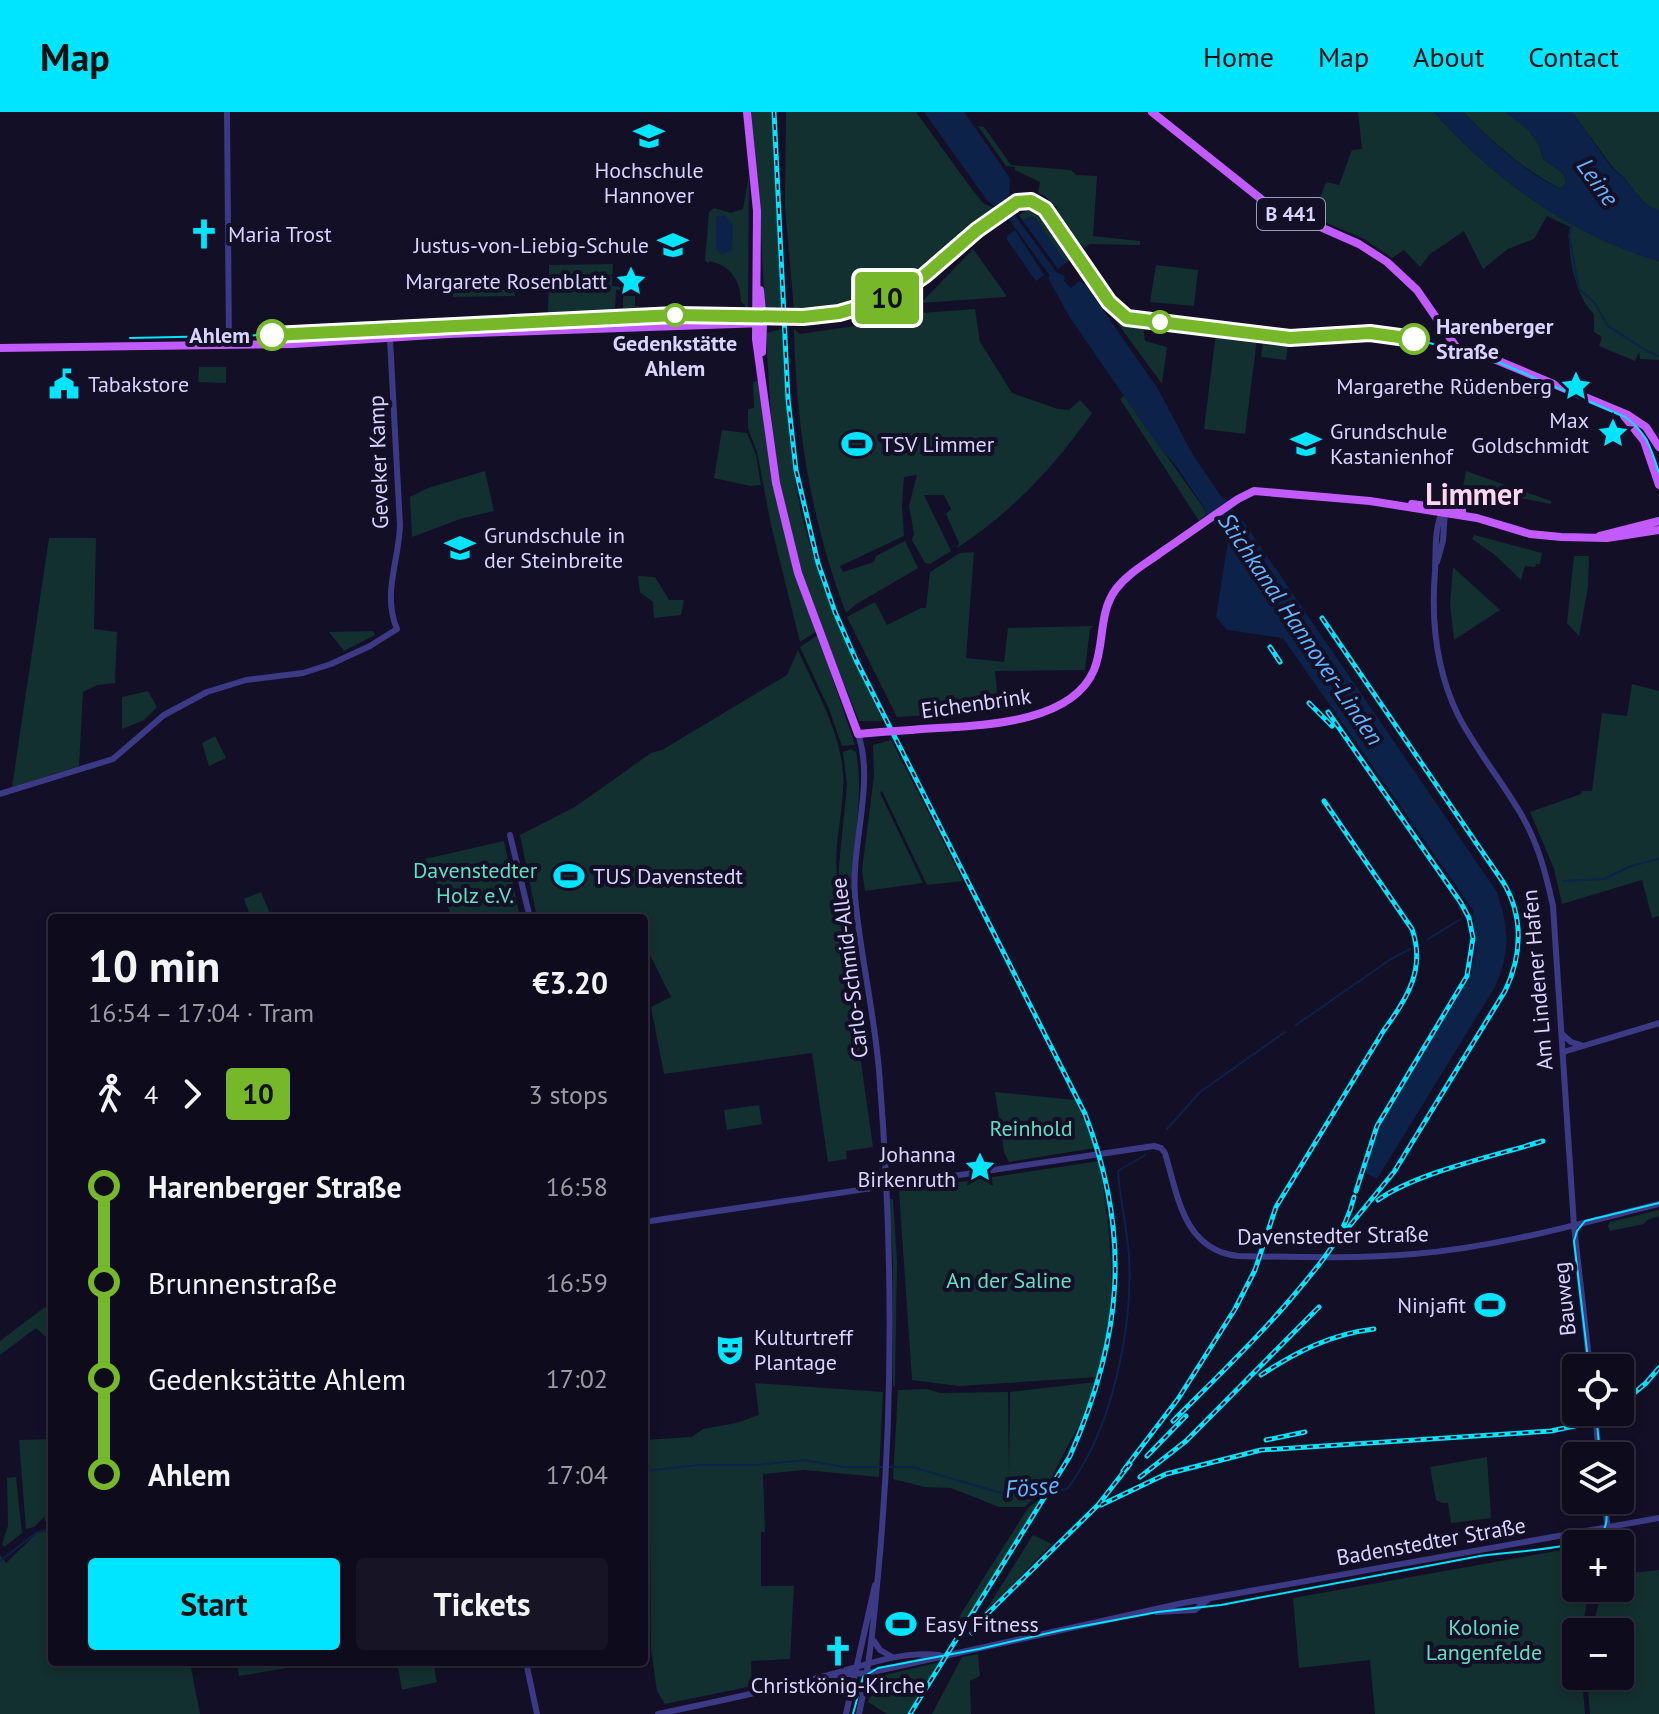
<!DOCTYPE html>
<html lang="en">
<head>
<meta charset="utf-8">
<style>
	body { margin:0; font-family:"PT Sans",sans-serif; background:#171425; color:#f1f3f6; height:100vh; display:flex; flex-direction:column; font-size:30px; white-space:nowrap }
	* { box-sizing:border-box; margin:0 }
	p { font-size:26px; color:#9b9ba3 }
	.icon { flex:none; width:44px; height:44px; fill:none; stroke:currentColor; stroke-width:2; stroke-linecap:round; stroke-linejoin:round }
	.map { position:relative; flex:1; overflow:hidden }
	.sheet { position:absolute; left:48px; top:802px; width:600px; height:752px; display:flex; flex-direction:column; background:#0e0b1c; border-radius:8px; box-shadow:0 4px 12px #0003,0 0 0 2px #2e2b3b }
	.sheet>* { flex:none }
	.badge { padding:0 16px; border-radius:6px; font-size:28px; line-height:52px }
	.fabs { position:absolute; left:1562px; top:1242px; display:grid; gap:16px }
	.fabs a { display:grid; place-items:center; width:72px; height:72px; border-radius:8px; background:#0e0b1c; box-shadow:0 4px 12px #0003,0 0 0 2px #2e2b3b; font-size:40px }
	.map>.badge { position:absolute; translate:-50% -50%; box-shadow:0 0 0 4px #fff }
	.legs { display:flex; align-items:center; gap:12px; height:88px; padding:0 40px; font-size:26px }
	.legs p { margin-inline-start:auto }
	.summary { display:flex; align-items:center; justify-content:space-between; height:136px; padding:0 40px }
	h1 { font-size:44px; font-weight:600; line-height:60px }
	.primary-button { display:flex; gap:16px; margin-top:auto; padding:16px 40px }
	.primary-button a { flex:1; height:92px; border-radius:8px; background:#00e5ff; color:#111; font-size:32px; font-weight:600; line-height:92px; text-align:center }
	.primary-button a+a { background:#171425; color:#f1f3f6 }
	ul { padding:0 40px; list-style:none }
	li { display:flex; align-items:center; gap:28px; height:96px; font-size:30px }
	li i { display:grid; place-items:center; width:12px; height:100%; margin:0 10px; background:currentColor }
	li i::after { content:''; width:20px; height:20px; margin:-10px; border:6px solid; border-radius:50%; background:#0e0b1c }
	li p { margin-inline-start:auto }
	li:first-child i { background:linear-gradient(#0000 50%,currentColor 0) }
	li:last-child i { background:linear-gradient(currentColor 50%,#0000 0) }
	header { display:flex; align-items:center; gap:48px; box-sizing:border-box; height:112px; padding:0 40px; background:#00e5ff; color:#111 }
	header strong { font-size:38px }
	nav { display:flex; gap:44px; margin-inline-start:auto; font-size:28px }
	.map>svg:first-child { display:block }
	.green { fill:#12302f }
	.water { fill:#0c2248 }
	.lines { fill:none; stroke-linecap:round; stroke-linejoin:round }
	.stream { stroke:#0c2248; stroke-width:2 }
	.minor { stroke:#3d3a85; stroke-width:6 }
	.major { stroke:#c25bff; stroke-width:8 }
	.tram { stroke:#00e5ff; stroke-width:2 }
	.rail-casing { stroke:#00e5ff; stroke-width:5 }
	.rail { stroke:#130f26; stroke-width:2; stroke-dasharray:6; stroke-linecap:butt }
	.major-bridge { stroke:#c25bff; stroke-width:8 }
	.line-1-casing { stroke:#fff; stroke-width:18 }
	.line-1 { stroke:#76b82a; stroke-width:12 }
	.stop-1-dot { fill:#fff; stroke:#76b82a; stroke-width:4 }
	.labels { text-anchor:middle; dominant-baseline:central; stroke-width:8; stroke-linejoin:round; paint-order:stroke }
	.shield { fill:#130f26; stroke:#9e99be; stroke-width:2 }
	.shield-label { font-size:20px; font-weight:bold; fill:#d9d4ff }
	.poi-label { font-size:22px; fill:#d9d4ff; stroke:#130f26; text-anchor:start }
	.stop-label { font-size:22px; font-weight:bold; fill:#d9d4ff; stroke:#130f26; text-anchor:start }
	.street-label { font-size:22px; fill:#d9d4ff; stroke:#130f26 }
	.park-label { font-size:22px; fill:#5fe0c0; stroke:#130f26 }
	.water-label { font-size:24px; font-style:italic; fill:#62b6ff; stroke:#130f26 }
	.district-label { font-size:30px; font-weight:bold; fill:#ffd6f0; stroke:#130f26 }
</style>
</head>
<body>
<header>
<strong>Map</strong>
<nav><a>Home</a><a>Map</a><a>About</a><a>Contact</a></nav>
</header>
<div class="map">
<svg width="1659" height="1602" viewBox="0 0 1659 1602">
	<rect width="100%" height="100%" fill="#130f26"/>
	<path class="green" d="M751,0h21l9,199h-16l-5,-96z
		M786,0h130l55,76 13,16 14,5 -93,75 -4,-5 -43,16 1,7 -65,7 -9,-102z
		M1358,0h76c59,67 138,124 225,149v99l-19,-1 -1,-7 -4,9 -36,-15 3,-9 -8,-5v-17c-3,-6 -9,-10 -11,-16 -10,-19 -16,-51 -13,-72l-23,-11 -13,23 -26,10 -25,20 -19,-38 -34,23 -10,13 -16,-17 -12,8 -28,-19 -51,-22 13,-35 13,3 13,-35 10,-1z
		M1463,0h42l23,17 11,16 4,14 21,15 2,9 -5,6c-38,-19 -68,-47 -98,-77z
		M1572,0h87v99c-22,-8 -27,-30 -45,-42z
		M978,14l6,1 27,38 60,5 5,5 21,1 -4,60 47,5v4l-50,-1 -6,4 -13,-14 -16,-24 4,-5 -3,2 -11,-11 -7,-3 2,-11 -25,-12v-3l-9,-1z
		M749,63l-1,135h-3v-5l-4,-3c0,-22 -11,-37 -32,-41l-1,3 -3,-4 4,-48 5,-4 17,5 12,-4z
		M1036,92l11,11 28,41 -9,7 -31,-45 -5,-1 -7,4 -4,-6z
		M973,137l33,46 -1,2 -84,6z
		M613,152l-1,22 12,1v3h-8l-1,18h8v-12h12v10h4v7l-30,2v-5h-6l-1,4 -54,2 1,-51z
		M1156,153l42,5 -4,36 -44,-4z
		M453,177l61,1 1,6 -62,1z
		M975,197l5,33 32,51 46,16 11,1 11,-10 12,13c-38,54 -79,98 -135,135l2,-5 -13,-29 5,-5 -7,-14h-20l27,56 -21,13 -5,-1 -13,-23 2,-6 -5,-28 8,-31 -13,2 -2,28 2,31 -64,30 3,6 31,-10 2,-6 29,-15 13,27 -63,37 -9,8c-35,-92 -50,-185 -52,-284l6,5 97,-14v-3l11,-3z
		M1119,204l18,11 6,-1 2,15 22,6 -5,37 -49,-67z
		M782,217c3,50 5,102 13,152 14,85 51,163 88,240h-24c-27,-68 -57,-135 -74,-206 -14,-60 -15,-121 -19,-182z
		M1216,221l41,6 -12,95 -41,-5z
		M1263,229l25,1 -2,18 -25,-3z
		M199,255h27v16l-28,-1z
		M758,269l19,118 40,132 -17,11 -29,-117 -14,-73 -9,-24v-19l6,-1 -1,-26z
		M1124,284l81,114 1,5 -7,6 -79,-122z
		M722,318l25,3 9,22 5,30 -11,1 -36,-8z
		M485,359l9,40 -34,8 -48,18 -2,-40 18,-9z
		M1466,359l85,30v3l-62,-12 -5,11 -23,-6z
		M1474,423l68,18 -2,11h-4l-1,3 -10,-1 -4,14 -26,-25 -23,-16z
		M49,426h47l-2,91 23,3 -2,51 -18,2 -14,7 -4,74 -67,21z
		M974,440l-8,106 38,4 4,-34 86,-2 -4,3 -5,41 -90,1 4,40 -102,6 -50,-100 28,-15 12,23 34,-17h5l4,-36 30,-19z
		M1574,444h15l-1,31 -9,49 -12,-13z
		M1453,455l47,43 -46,30 -4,-36z
		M638,464l17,1 14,23h15l-3,15 -27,3 -1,-16 -13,-10z
		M373,519l2,4 -31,16 -15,-19z
		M818,523l37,110 -13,1 -13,-37 -29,-62z
		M798,538c17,39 42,80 45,123 3,44 -18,89 2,130l-6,4 34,240 -27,4 1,8 -19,3 -16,-109 -148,21 -13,-67 20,-10 -27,-54v-25h-107l-17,-83 55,-28 76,-54 11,-3 125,-75z
		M1632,572l27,7v225l-7,2 -10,-38 -80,24 -8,-35 -24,-57 51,-18 1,-3h10l10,-78 25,3z
		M148,579l9,16 -13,13 -22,9v-32z
		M215,624l11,22 -17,8 -7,-23z
		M891,628l72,141 -36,4 -45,-94 -2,2 43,90 -58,8 -3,-21 12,-94 -1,-31z
		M851,637l5,3c9,46 -5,95 -4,141l-8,1 -5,-15v-13l8,-82 -4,-32z
		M504,729l16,77h-67l-28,-59z
		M261,780l11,26h-21l-7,-19z
		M995,980l80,8 20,48 -86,14 -5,-10z
		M759,993l3,19 -35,6 -3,-20z
		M1099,1049c12,73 20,143 -1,216l-139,9 -47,-6 -13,-189z
		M889,1087h4l4,63 -2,124 -2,1v-125z
		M1659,1098v6l-12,4 -3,4 -34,7 -2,-5 2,-4z
		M52,1194v30l-6,1 -10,-9 -36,27v-14l45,-34z
		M1096,1270l-13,35 -33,63 -36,2 35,1 -24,24h-26l-48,-19 -26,-1 -32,-8 5,-89 28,-1 15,4 67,-1 1,84 1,-84z
		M755,1271l128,9 -4,85 -75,-7 -41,4 2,58h-4v54h33l-4,73 -39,2 1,25 -87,18 -8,-13 -6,-41 -1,-122 -5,-1 -1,-87 48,-3 11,-8 33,-6 23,-8z
		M52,1327v223h138l10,52h-200v-159l6,8 31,-30 12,-2 -5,-14 -10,10 -8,2 -7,-89z
		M1487,1345l4,61 -40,5 -3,-20h-6l-6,-3 -6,-33z
		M16,1365l6,56 -18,14 -2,-3 6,-18 -1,-48z
		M1037,1389h3l-83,133 -7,-3 78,-123z
		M1033,1423l19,9 -68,69z
		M1573,1436l3,40h13l-7,44h-6l-10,9 10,-4v39h6l3,38h-210l-5,-54 -71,8 -6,-70z
		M1659,1458v144h-69l-3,-38h33v-44h-29l12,-44h17v-14z
		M978,1542l2,22 -10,5 1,33h-39l30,-57z
		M237,1550h86l-84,14z
		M397,1550h36l4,20 -35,8z
		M940,1550l-33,52h-20l-19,-12 9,-25z"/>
	<path class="water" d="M924,0h40l46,66 -1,19 8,8 -5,4 5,9 39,54 9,4 -1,5 7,7 8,-7 6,3 73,105 35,66 30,44 5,1 11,20 4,1 254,371c12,37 14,58 -2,95l-118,192 -14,-7 18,-48 90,-149 5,-25 -3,-40 -190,-272 -56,-8 -11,-13 12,-77 -22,-25 -1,-6 -29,-43 -17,-19 -90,-131 -21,-38 2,-2 -39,-54 -24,-22z
		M1434,0h29c29,30 60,59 98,77l5,-7 -2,-8 -21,-15 -4,-14 -11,-15 -23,-18h67l41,57c19,12 24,34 46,42v50c-87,-25 -166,-82 -225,-149z
		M725,103l8,10 -1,25 -10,5 -6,-6v-29l1,-4z
		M1030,105l5,1 31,45 -8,6 -35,-48z
		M1015,118l29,45 -8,6 -29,-41v-4z"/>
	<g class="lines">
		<path class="stream" d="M1572,111l-3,13 10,53 15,13 14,24 39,25 12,5
			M1563,769l41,-2 27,-13 28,-7
			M1428,827l33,-20
			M1296,913l95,-66 19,-10
			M1167,1017l33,-37 85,-60
			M644,1359l55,-6h58l47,-5 40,7h68l96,28 38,-2 21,-4c45,-58 66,-161 62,-233 -2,-28 -9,-57 -11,-85l27,-16
			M0,1449l36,-28 16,-5"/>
		<path class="minor" d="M227,0l2,233
			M1443,398c-9,18 -7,41 -8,61 -4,49 1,99 23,144 18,35 43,65 63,99 17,29 25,60 32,92l21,320 16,142
			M1437,450l6,-21 2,-31
			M858,622c17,48 -7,110 -3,162 5,58 19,115 24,174 13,161 15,322 1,483 -5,54 -9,107 -21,161
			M0,682l113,-35 51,-44 43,-23 39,-12 57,-7 28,-9 39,-18 27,-17c-15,-36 2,-67 3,-104l-10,-186
			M510,723l20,83
			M1562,922l9,8 10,3
			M1563,940l96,-29
			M644,1110l510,-76 7,2 4,5c13,44 19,97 73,103 58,1 118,3 176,-2 84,-7 164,-30 245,-50
			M1595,1300l4,44
			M1604,1388l4,28
			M1157,1500l38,-2 14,-11
			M874,1529l6,9 12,7
			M526,1550l11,52
			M829,1563l39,-2 315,-70 476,-85
			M832,1564l11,7 5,11
			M658,1602c57,-12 115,-24 171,-39 36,-10 71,-24 110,-20
			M846,1602l29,-129"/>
		<path class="major" d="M747,0l10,99 -1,128 20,144 22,90 60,161 23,-2
			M1152,0l114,91 93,41 28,18 30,28 40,58 32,9 139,58 18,12 13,20
			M760,178l3,33 -1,29
			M0,236l293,-4 155,-10 315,-11
			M1624,304l20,25 15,44
			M1412,392l50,7
			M1600,424l59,-15
			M911,618c54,-5 158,-1 183,-60 11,-26 4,-57 22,-81 12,-16 31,-26 47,-38 25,-17 50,-35 75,-52l16,-8 116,10 107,17 53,16 31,3 46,1 52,-8"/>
		<path class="tram" d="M130,226l188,-4 357,-19 128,2 36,-4 41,-12 25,-12 20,-14 52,-45 40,-28 14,-1 14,8 64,93 18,16 163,20 80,-5 44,6 77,20 134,58c21,14 27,33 34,56
			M1589,1256l-15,-127 3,-10 8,-10 74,-18
			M1596,1300l4,44
			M853,1602l10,-37 15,-9 101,-19 83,-19 96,-18 63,-7 259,-49c23,-4 110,-7 123,-25 6,-9 3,-21 2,-31"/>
		<g class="rail-casing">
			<path id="rail" d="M774,0l14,287 8,71 22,93 17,49 21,48 229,454c47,122 37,224 -15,342l-160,258
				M1322,506l181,264c21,34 19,74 2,109l-111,181 -56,68
				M1270,535l10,15
				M1309,591l23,23
				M1328,600l133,191 8,15 4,20 -6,38 -90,150 -21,65
				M1378,1088c40,-28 117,-44 165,-59
				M1261,1263c35,-23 70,-41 113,-46
				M1620,1293l26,-22 13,-15
				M1173,1309c39,-39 80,-78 116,-120 28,-34 54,-60 65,-104
				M1266,1328l39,-8
				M1147,1344l39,-40
				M1123,1359l55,-72 57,-90 20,-39 21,-63 108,-177c23,-31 42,-61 28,-101l-88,-128
				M1140,1365l46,-36 133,-134
				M1101,1393l65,-31 95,-24 290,-19 28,-6 29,-13
				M972,1521l11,-15 115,-113 32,-41"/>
		</g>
		<use href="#rail" class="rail"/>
		<path class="major-bridge" d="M881,620l30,-2"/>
	</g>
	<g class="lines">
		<g class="line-1-casing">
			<path id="line-1" d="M272,223l403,-20 128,2 36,-4 41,-12 25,-12 20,-14 52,-45 40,-28 14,-1 14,8 64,93 18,16 163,20 80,-5 44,6"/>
		</g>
		<use href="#line-1" class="line-1"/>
	</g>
	<defs>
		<g id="university-bare" transform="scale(2.4)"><path d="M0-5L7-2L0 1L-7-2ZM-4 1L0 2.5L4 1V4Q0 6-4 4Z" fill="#00e5ff" stroke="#130f26" stroke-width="2.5" paint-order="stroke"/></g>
		<g id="church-bare" transform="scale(2.4)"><path d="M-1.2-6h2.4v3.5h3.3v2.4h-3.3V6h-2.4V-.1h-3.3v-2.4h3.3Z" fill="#00e5ff" stroke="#130f26" stroke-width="2.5" paint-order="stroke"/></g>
		<g id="sight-bare" transform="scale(2.4)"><path d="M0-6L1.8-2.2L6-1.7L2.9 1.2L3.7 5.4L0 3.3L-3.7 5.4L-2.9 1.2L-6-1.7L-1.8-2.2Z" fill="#00e5ff" stroke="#130f26" stroke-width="2.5" paint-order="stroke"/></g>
		<g id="civic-bare" transform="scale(2.4)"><path d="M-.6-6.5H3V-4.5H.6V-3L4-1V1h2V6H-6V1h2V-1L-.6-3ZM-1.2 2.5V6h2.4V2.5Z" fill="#00e5ff" stroke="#130f26" stroke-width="2.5" paint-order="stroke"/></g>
		<g id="stadium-bare" transform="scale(2.4)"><path d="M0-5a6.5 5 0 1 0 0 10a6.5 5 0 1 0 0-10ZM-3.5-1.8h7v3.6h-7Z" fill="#00e5ff" stroke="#130f26" stroke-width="2.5" paint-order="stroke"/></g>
		<g id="school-bare" transform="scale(2.4)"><path d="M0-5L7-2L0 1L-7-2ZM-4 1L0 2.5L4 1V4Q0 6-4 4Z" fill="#00e5ff" stroke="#130f26" stroke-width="2.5" paint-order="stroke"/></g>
		<g id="theatre-bare" transform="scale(2.4)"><path d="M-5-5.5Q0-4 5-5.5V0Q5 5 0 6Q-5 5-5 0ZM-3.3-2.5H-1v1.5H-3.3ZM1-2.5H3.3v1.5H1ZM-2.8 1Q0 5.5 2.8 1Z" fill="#00e5ff" stroke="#130f26" stroke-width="2.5" paint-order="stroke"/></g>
	</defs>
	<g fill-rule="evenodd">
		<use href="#university-bare" x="649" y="24"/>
		<use href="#church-bare" x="204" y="122"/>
		<use href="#university-bare" x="673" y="133"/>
		<use href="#sight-bare" x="631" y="169"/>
		<use href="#civic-bare" x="64" y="272"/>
		<use href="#sight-bare" x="1576" y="274"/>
		<use href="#sight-bare" x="1613" y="321"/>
		<use href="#stadium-bare" x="857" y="332"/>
		<use href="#school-bare" x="1306" y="332"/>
		<use href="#school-bare" x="460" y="436"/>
		<use href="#stadium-bare" x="569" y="764"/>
		<use href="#sight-bare" x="980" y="1055"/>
		<use href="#stadium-bare" x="1490" y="1193"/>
		<use href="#theatre-bare" x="730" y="1238"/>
		<use href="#stadium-bare" x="901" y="1512"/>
		<use href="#church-bare" x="838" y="1539"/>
	</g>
	<g class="stop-1-dot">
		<circle cx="675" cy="203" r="10"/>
		<circle cx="1160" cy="210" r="10"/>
		<circle cx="272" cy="223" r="14"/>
		<circle cx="1414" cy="227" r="14"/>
	</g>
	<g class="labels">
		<rect class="shield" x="1257" y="86" width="68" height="32" rx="6"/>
		<g class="shield-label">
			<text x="1291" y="102">B 441</text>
		</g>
		<g class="poi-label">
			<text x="649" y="58" text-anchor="middle">Hochschule<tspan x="649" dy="25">Hannover</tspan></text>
			<text x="228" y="122">Maria Trost</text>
			<text x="649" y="133" text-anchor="end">Justus-von-Liebig-Schule</text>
			<text x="607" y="169" text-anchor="end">Margarete Rosenblatt</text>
			<text x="88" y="272">Tabakstore</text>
			<text x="1552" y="274" text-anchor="end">Margarethe Rüdenberg</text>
			<text x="1589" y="308" text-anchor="end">Max<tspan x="1589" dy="25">Goldschmidt</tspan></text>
			<text x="1330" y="319">Grundschule<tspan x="1330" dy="25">Kastanienhof</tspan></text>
			<text x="881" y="332">TSV Limmer</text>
			<text x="484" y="423">Grundschule in<tspan x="484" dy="25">der Steinbreite</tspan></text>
			<text x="593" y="764">TUS Davenstedt</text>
			<text x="956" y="1042" text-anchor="end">Johanna<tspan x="956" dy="25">Birkenruth</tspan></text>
			<text x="1466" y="1193" text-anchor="end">Ninjafit</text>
			<text x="754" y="1225">Kulturtreff<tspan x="754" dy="25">Plantage</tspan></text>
			<text x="925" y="1512">Easy Fitness</text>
			<text x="838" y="1573" text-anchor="middle">Christkönig-Kirche</text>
		</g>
		<g class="stop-label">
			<text x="1436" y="214">Harenberger<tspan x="1436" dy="25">Straße</tspan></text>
			<text x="250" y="223" text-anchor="end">Ahlem</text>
			<text x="675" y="231" text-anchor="middle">Gedenkstätte<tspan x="675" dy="25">Ahlem</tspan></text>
		</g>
		<g class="street-label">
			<text transform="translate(378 350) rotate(-92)">Geveker Kamp</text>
			<text transform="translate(976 591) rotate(-8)">Eichenbrink</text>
			<text transform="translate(849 856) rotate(-97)">Carlo-Schmid-Allee</text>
			<text transform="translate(1537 868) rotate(-95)">Am Lindener Hafen</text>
			<text transform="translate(1333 1123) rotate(-1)">Davenstedter Straße</text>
			<text transform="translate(1564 1187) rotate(-96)">Bauweg</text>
			<text transform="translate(1431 1429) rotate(-10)">Badenstedter Straße</text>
		</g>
		<g class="park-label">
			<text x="475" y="758">Davenstedter<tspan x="475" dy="25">Holz e.V.</tspan></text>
			<text x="1031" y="1016">Reinhold</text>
			<text x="1009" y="1168">An der Saline</text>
			<text x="1484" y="1515">Kolonie<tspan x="1484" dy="25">Langenfelde</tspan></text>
		</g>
		<g class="water-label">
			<text transform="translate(1598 70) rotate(54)">Leine</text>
			<text transform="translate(1301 517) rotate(56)">Stichkanal Hannover-Linden</text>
			<text transform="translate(1032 1375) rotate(-5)">Fösse</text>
		</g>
		<g class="district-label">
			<text x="1474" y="381">Limmer</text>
		</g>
	</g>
</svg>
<div class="fabs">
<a><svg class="icon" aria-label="locate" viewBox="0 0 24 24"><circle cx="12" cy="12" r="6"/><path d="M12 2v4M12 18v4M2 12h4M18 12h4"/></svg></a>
<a><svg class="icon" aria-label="layers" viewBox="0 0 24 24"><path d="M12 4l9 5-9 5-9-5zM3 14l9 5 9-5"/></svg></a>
<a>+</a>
<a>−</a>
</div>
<b class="badge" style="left:887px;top:186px;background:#76b82a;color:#111">10</b>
<section class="sheet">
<div class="summary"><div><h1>10 min</h1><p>16:54 – 17:04 · Tram</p></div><b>€3.20</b></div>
<div class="legs"><svg class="icon" aria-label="walk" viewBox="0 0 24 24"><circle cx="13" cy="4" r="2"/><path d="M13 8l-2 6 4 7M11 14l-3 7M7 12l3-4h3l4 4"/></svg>4<svg class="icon" aria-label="forward" viewBox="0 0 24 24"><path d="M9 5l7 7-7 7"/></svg><b class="badge" style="background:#76b82a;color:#111">10</b><p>3 stops</p></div>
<ul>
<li><i style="color:#76b82a"></i><b>Harenberger Straße</b><p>16:58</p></li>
<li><i style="color:#76b82a"></i><span>Brunnenstraße</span><p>16:59</p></li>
<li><i style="color:#76b82a"></i><span>Gedenkstätte Ahlem</span><p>17:02</p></li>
<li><i style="color:#76b82a"></i><b>Ahlem</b><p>17:04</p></li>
</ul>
<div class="primary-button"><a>Start</a><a>Tickets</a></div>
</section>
</div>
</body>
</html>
